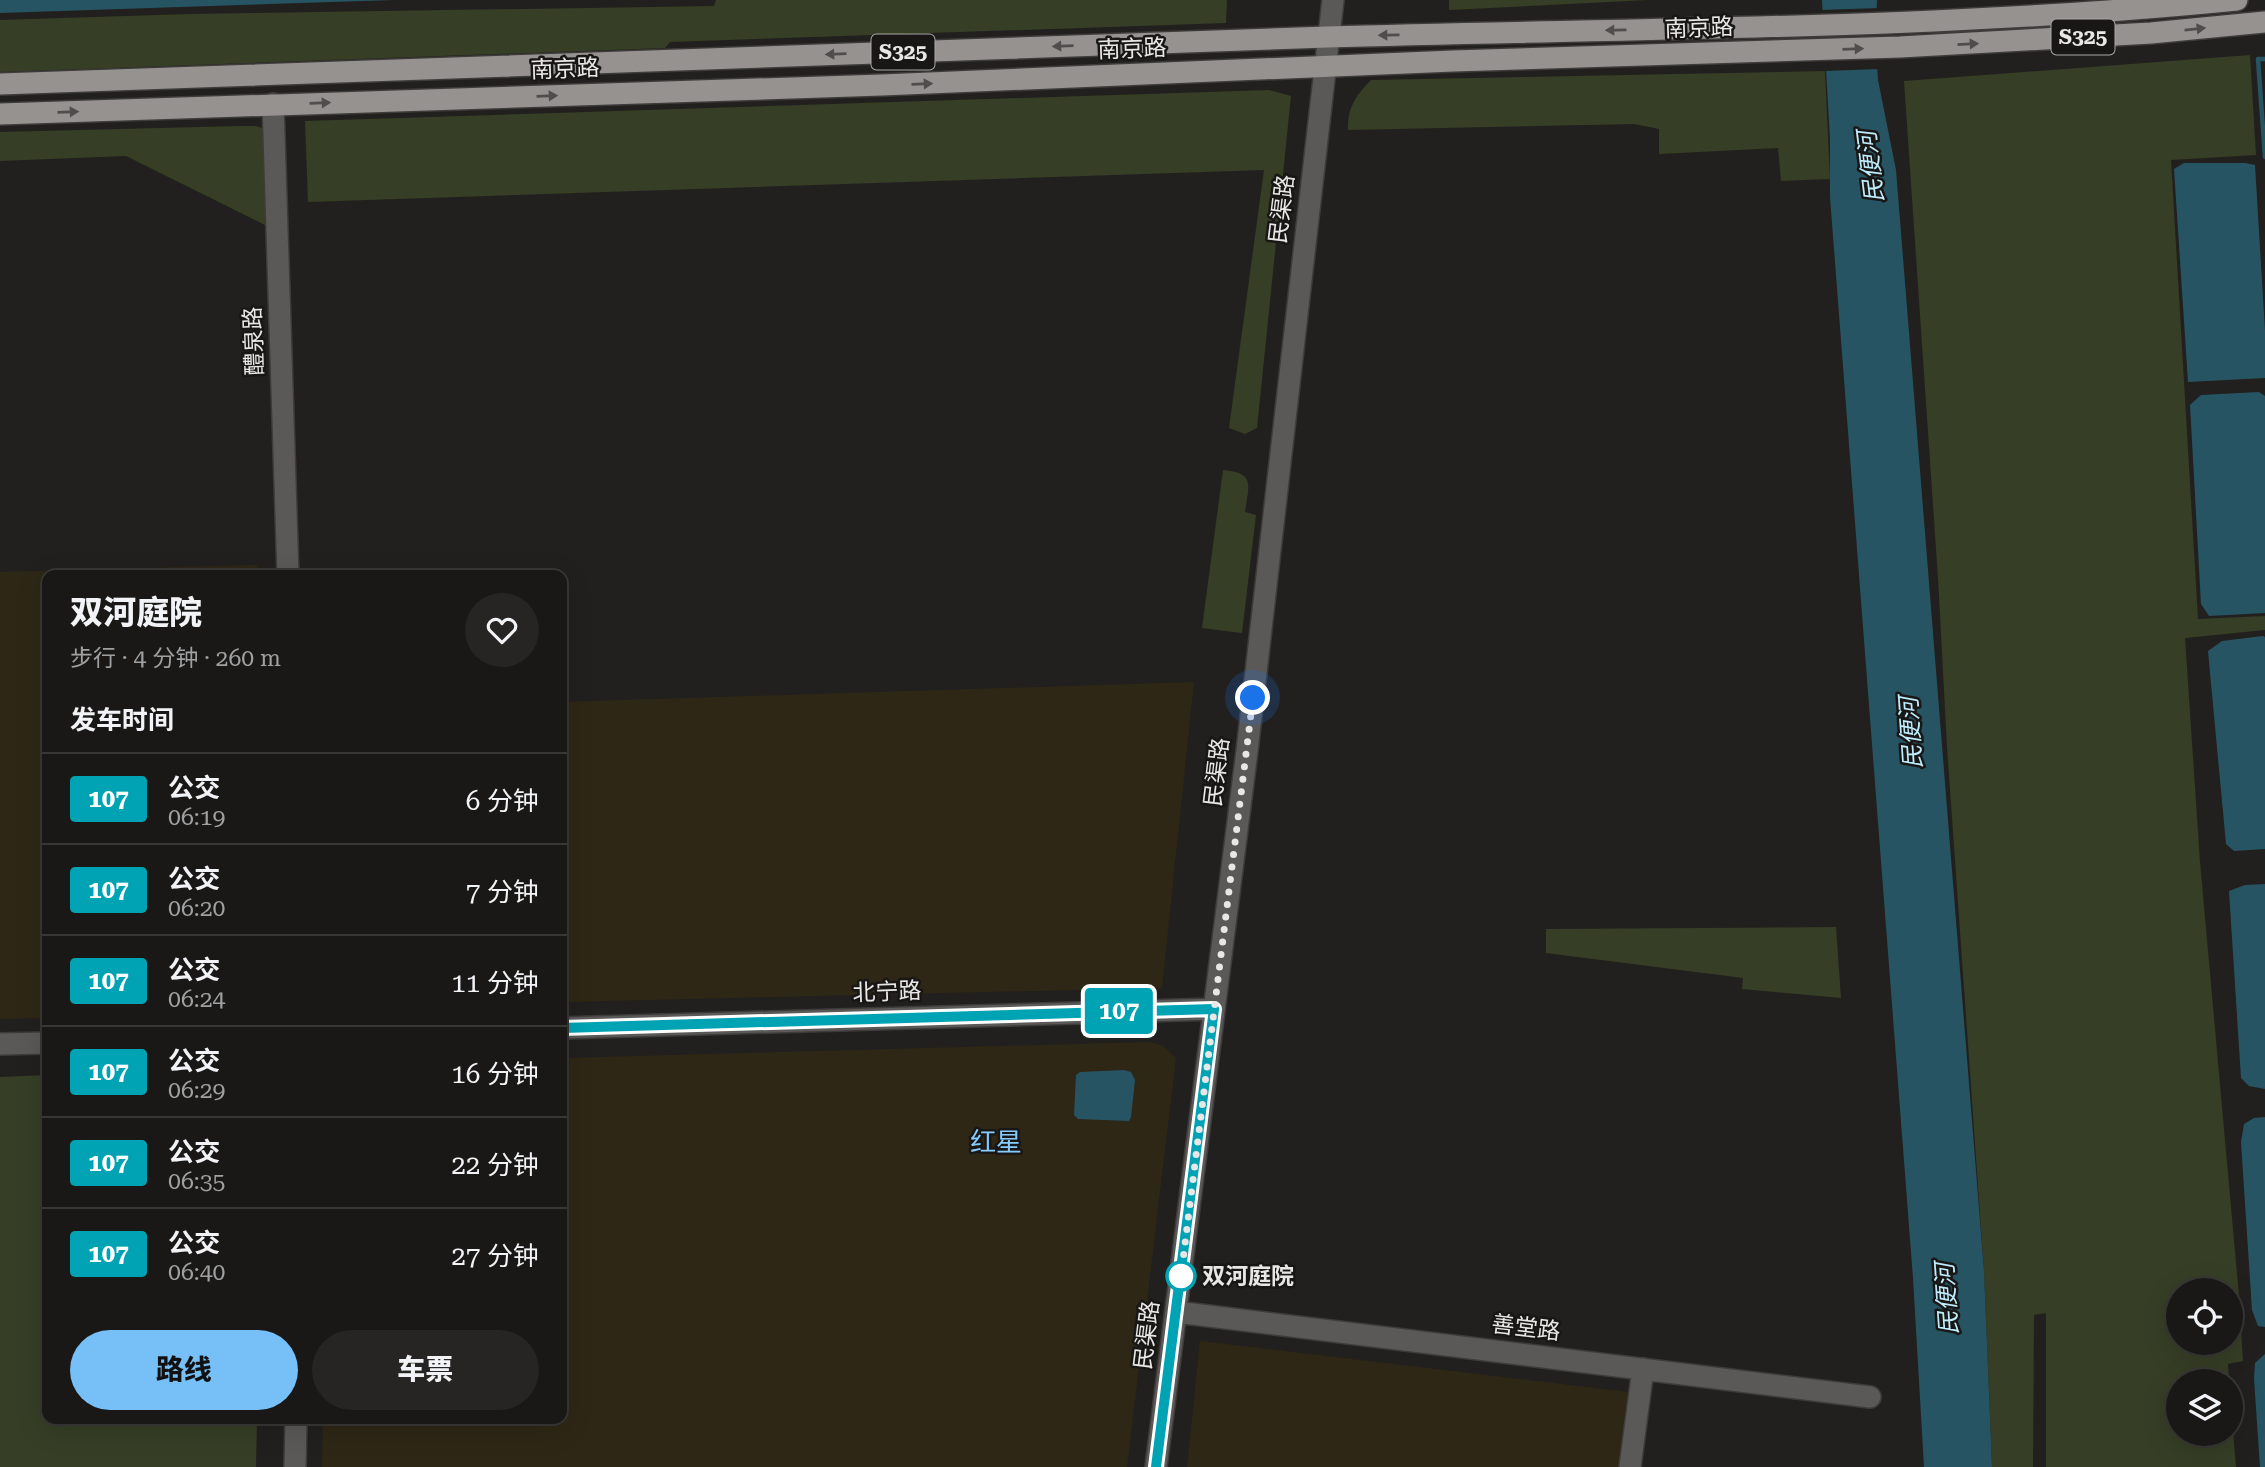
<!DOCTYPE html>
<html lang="zh">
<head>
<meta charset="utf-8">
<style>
	body { margin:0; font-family:"Roboto Serif","Noto Sans SC",serif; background:#272523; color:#f1f3f6; height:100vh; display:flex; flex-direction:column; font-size:26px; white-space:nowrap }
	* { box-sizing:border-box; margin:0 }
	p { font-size:23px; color:#9fa0a1 }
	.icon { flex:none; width:38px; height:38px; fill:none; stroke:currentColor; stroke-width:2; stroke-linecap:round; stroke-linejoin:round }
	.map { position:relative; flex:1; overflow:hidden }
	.panel { position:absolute; left:42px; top:570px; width:525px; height:854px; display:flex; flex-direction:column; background:#1a1816; border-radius:14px; box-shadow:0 7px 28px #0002,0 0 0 2px #383735 }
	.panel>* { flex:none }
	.badge { padding:0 14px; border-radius:5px; font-size:24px; line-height:46px }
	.buttons { position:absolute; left:2166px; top:1278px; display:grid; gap:14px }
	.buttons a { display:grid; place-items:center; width:77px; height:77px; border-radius:50%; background:#1a1816; box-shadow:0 7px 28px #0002,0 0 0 2px #383735; font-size:35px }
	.you { position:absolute; width:35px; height:35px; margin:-18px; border:5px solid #fff; border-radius:50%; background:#1a73e8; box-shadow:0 0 0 10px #1a73e833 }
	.map>.badge { position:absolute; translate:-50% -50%; box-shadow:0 0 0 4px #fff }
	h2 { padding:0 28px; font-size:26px; line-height:63px }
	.round { display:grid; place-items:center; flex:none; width:74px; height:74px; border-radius:37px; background:#272523 }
	.overview { display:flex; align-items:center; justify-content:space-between; height:119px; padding:0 28px }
	h1 { font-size:33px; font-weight:800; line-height:52px }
	.primary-button { display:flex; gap:14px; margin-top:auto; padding:14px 28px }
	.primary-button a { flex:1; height:80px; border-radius:42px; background:#76c0f7; color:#111; font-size:28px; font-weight:800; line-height:80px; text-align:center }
	.primary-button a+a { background:#272523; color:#f1f3f6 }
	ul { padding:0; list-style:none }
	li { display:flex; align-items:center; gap:21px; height:91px; padding:0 28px; border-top:2px solid #383735 }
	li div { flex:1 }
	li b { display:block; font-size:26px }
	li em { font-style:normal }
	li .badge { min-width:77px; font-weight:700; text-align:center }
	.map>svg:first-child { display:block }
	.industrial { fill:#2e2716 }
	.green { fill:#363e26; fill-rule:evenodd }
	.water { fill:#275463 }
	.pier { fill:#22201e }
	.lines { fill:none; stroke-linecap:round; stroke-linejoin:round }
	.stream { stroke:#275463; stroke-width:4.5 }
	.minor-casing { stroke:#3e3c3a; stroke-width:24 }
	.major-casing { stroke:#3e3c3a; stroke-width:24 }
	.minor { stroke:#5b5958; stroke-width:21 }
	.major { stroke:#959290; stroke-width:21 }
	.oneway { fill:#504e4c }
	.line-casing { stroke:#fff; stroke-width:16 }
	.line { stroke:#00a3b4; stroke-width:10 }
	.walk { stroke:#e8e7e5; stroke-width:7; stroke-dasharray:0 12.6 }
	.stop-dot { fill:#fff; stroke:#00a3b4; stroke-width:3.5 }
	.labels { text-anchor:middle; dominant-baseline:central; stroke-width:5; stroke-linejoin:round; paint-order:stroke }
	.shield { fill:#181715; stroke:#aaa9a7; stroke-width:2 }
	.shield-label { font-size:21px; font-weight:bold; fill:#e8e7e5 }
	.street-label { font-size:23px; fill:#e8e7e5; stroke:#181715 }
	.stop-label { font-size:23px; font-weight:bold; fill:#e8e7e5; stroke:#181715; text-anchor:start }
	.water-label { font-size:24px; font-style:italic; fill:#bfecfc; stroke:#181715 }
	.quarter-label { font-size:26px; fill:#87cbfe; stroke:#181715 }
</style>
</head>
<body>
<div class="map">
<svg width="2265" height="1467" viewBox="0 0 2265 1467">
	<rect width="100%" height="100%" fill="#22201e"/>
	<path class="industrial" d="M257,565l1,11h-211v442l-47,1v-447z
		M1194,682l-32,306 -600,14v-300z
		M1150,1042l13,4 13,12 -49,409h-805l1,-48h239v-361z
		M1200,1341l428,51 -10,75h-431z"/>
	<path class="green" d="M716,0h511l-1,23 -556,19 -5,6 -665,24v-52l189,-6 525,-8z
		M1449,0h199l-199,10z
		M2250,55l6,100 -85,5 27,459 67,-3v14l-80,8 15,224 39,434 4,65 -15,3 1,17h-50v52h52v-26l5,60h-190v-154l-12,2 -1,152h-41l-8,-196 -37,-524 -9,-169 -34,-497zM2179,1290h52v52h-52z
		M1825,71l5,108 -49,2 -3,-33 -119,6v-25l-25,-5 -286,6c-1,-22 8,-35 23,-50z
		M1269,90l22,6 -34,332 -12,6 -16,-6 35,-258 -956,32 -3,-81z
		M239,126h17l10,3 3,98 -143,-71 -126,5v-29z
		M1223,470c34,3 25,16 22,42l11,3 -14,118 -40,-5z
		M1836,927l5,71 -99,-9 1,-11 -197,-25v-24z
		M47,1075v344h210l-1,48h-256v-390z"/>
	<path class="water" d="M0,0h394l-394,13z
		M1822,0h55l-2,39 3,41 18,90 88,1101 8,196h-68l-11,-189 -83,-1081v-58z
		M2184,163h61l10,2 10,166v47l-77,4 -14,-213z
		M2259,392l6,4v217l-56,3 -8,-12 -11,-199 11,-10z
		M2263,636l2,1v212l-31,2 -8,-7 -18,-193 14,-10z
		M2265,884v205l-16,-3 -8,-8 -12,-187 16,-6z
		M1124,1070l7,2 4,8 -4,37 -2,4 -51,-2 -4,-4 2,-40 4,-3z
		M2265,1117v210l-7,-1 -6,-16 -11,-168 3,-18 10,-6z
		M2265,1354v113h-5l-6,-88 1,-16z"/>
	<path class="pier" d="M1880,8l-1,31 2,30 -58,2 -4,-61z"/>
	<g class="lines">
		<path class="stream" d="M2265,59h-7l7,98"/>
		<g class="minor-casing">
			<path id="minor" d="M273,104l15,472
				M562,1028l652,-19
				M0,1044l47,-1
				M1176,1312l694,85
				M295,1467l1,-48
				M1156,1467l91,-716 86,-751
				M1630,1467l13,-98"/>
		</g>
		<g class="major-casing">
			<path id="major" d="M0,84c442,-15 884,-34 1327,-47 303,-9 608,-7 910,-37
				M0,114l882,-29 571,-24 447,-14 251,-14 114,-11"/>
		</g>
		<use href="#minor" class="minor"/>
		<use href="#major" class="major"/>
	</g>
	<defs><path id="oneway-solid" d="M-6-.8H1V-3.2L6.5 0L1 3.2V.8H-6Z" transform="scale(1.75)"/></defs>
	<g class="oneway">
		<use href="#oneway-solid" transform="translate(2195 29) rotate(-6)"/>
		<use href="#oneway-solid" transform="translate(1616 30) rotate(179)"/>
		<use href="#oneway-solid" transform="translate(1389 35) rotate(179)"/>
		<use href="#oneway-solid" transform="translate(1968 44) rotate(-3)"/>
		<use href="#oneway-solid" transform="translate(1063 46) rotate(178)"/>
		<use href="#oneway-solid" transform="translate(1853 49) rotate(-2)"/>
		<use href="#oneway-solid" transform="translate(836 54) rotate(178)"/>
		<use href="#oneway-solid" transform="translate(922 84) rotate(-2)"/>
		<use href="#oneway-solid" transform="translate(547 96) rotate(-2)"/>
		<use href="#oneway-solid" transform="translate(320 103) rotate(-2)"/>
		<use href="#oneway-solid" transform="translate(68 112) rotate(-2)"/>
	</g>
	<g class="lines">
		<g class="line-casing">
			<path id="line" d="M562,1028l652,-19 -58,458"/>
		</g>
		<use href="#line" class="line"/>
		<path class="walk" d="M1181,1276l-1,8 73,-586"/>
	</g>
	<circle class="stop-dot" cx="1181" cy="1276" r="14"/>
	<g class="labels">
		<g class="shield">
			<rect x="2051.5" y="19.5" width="63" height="35" rx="5"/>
			<rect x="871.5" y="34.5" width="63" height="35" rx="5"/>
		</g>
		<g class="shield-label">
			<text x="2083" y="37">S325</text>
			<text x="903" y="52">S325</text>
		</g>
		<g class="street-label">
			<text transform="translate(1699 28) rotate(-2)">南京路</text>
			<text transform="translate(1132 49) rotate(-2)">南京路</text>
			<text transform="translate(565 69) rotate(-2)">南京路</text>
			<text transform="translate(1282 209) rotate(-83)">民渠路</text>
			<text transform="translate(254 341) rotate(-92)">醴泉路</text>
			<text transform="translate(1217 772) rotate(-83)">民渠路</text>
			<text transform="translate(887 992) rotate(-2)">北宁路</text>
			<text transform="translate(1526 1328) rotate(7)">善堂路</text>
			<text transform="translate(1147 1335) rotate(-83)">民渠路</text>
		</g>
		<g class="stop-label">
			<text x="1202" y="1276">双河庭院</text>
		</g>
		<g class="water-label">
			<text transform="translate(1871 167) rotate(-97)">民便河</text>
			<text transform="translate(1911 733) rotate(-94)">民便河</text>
			<text transform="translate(1947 1299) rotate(-94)">民便河</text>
		</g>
		<g class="quarter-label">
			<text x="996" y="1142">红星</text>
		</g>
	</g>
</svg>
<div class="buttons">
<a><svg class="icon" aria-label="locate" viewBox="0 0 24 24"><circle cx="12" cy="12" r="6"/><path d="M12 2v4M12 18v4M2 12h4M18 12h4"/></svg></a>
<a><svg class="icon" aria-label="layers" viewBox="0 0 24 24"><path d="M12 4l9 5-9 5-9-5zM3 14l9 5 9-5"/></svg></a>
</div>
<div class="you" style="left:1253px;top:698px"></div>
<b class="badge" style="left:1119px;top:1011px;background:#00a3b4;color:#fff">107</b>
<section class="panel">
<div class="overview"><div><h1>双河庭院</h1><p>步行 · 4 分钟 · 260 m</p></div><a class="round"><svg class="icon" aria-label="heart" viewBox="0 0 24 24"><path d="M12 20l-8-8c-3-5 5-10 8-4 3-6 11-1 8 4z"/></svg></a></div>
<h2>发车时间</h2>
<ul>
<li><span class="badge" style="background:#00a3b4;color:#fff">107</span><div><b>公交</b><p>06:19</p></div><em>6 分钟</em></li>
<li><span class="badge" style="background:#00a3b4;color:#fff">107</span><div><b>公交</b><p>06:20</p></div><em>7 分钟</em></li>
<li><span class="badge" style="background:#00a3b4;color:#fff">107</span><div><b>公交</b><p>06:24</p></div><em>11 分钟</em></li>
<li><span class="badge" style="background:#00a3b4;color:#fff">107</span><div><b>公交</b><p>06:29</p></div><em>16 分钟</em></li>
<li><span class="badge" style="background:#00a3b4;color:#fff">107</span><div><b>公交</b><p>06:35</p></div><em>22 分钟</em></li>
<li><span class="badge" style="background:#00a3b4;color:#fff">107</span><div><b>公交</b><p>06:40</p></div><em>27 分钟</em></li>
</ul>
<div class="primary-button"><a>路线</a><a>车票</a></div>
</section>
</div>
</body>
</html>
